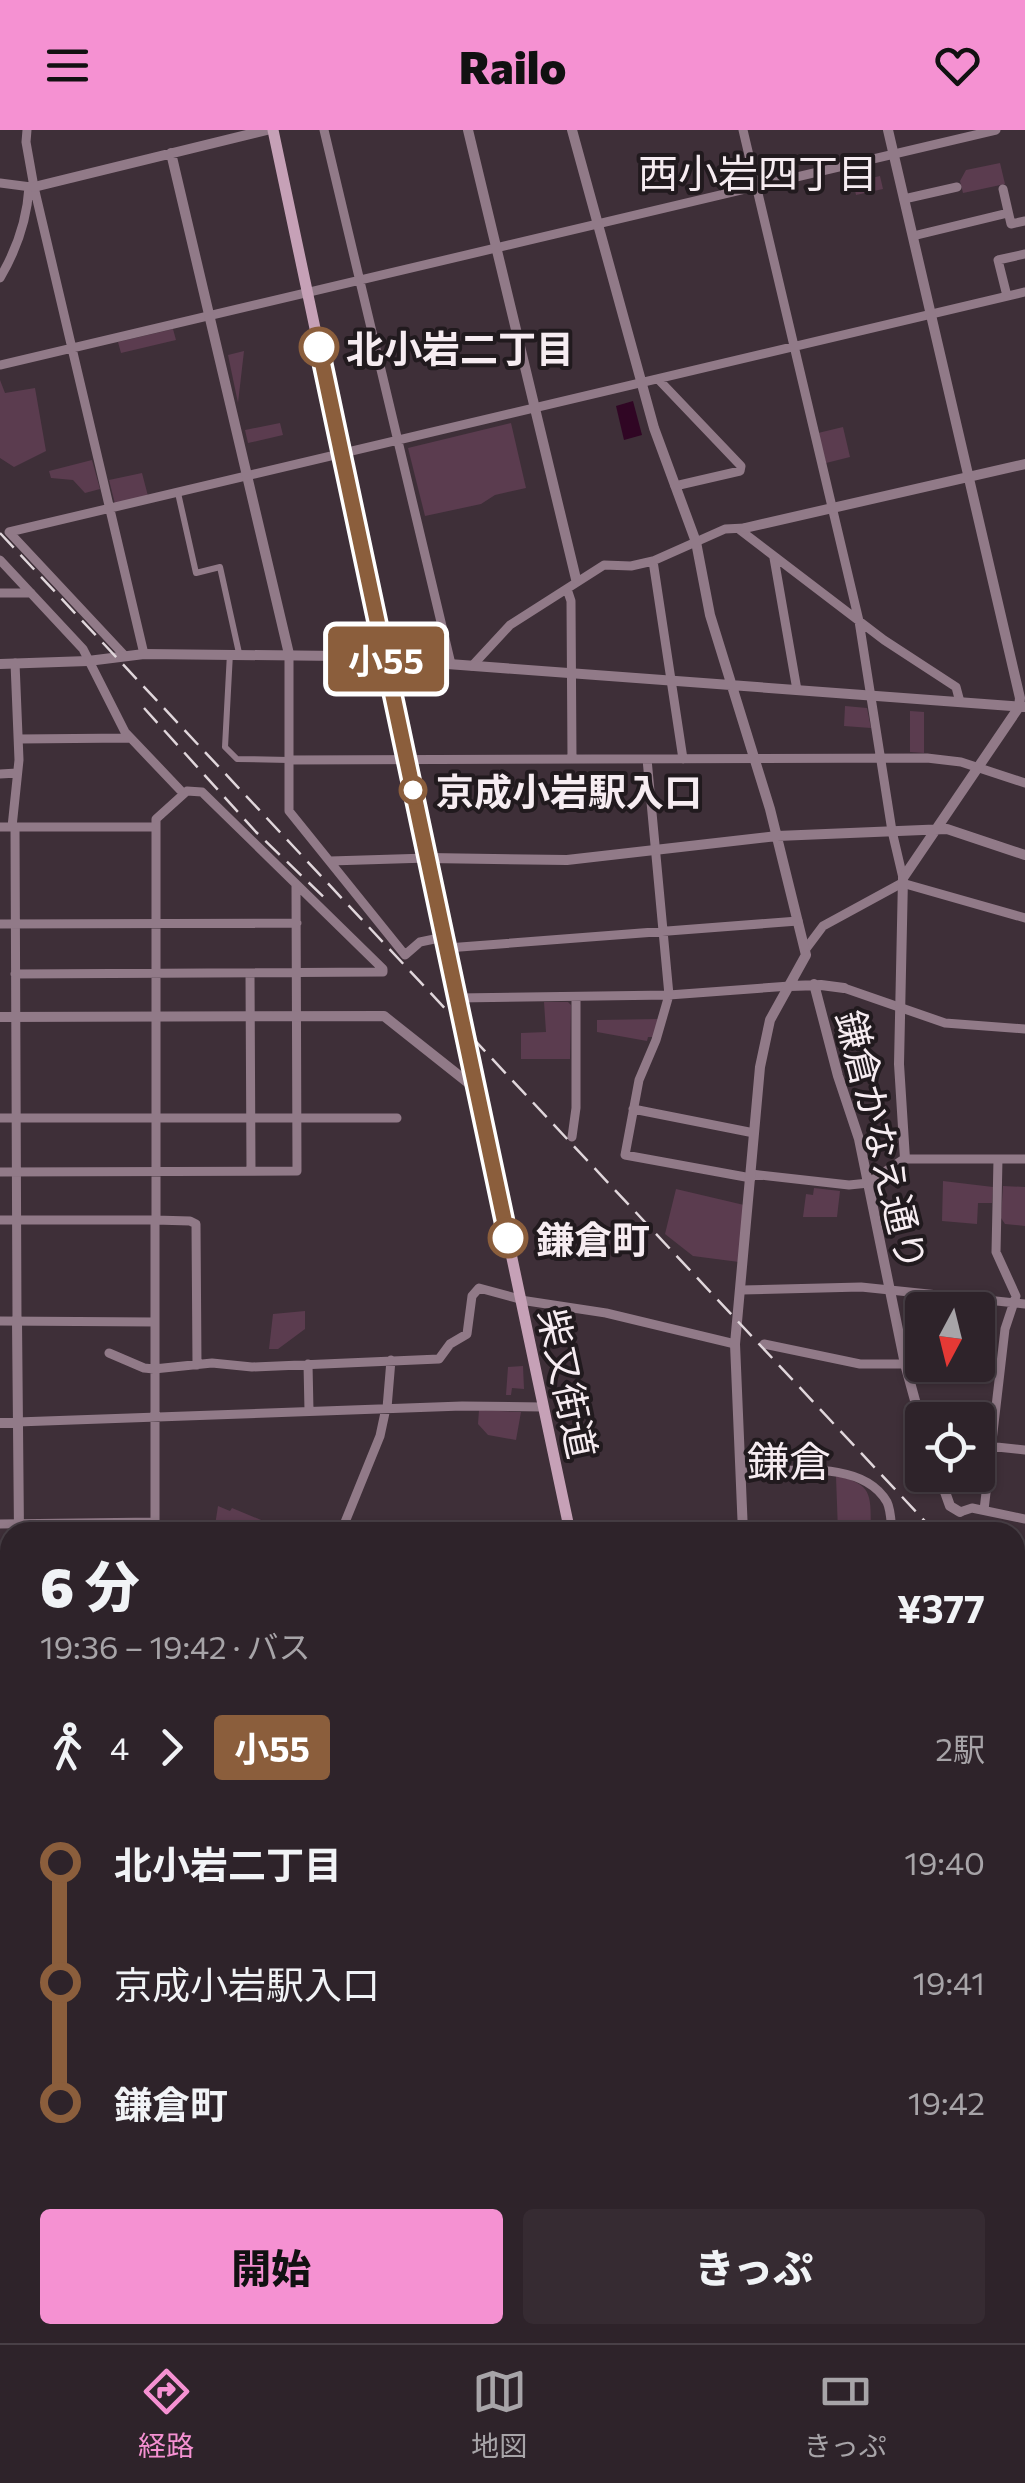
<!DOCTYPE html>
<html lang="ja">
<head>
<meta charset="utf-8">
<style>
	body { margin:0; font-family:Commissioner,"Noto Sans JP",sans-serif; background:#362b32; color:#f1f3f6; height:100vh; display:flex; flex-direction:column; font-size:38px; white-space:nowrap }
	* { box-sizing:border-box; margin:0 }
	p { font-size:32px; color:#a7a4a8 }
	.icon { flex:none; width:55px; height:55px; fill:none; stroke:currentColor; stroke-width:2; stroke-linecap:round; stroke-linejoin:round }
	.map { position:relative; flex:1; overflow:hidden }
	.side { position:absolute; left:0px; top:1392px; width:1025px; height:822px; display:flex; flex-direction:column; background:#2e232a; border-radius:30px 30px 0 0; box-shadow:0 2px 8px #0004,0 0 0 2px #494047 }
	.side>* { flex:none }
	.badge { padding:0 20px; border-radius:8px; font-size:35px; line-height:65px }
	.needle { width:65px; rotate:187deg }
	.buttons { position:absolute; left:905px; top:1162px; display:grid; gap:20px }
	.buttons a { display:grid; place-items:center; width:90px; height:90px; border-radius:10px; background:#2e232a; box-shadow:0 2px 8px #0004,0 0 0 2px #494047; font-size:50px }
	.map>.badge { position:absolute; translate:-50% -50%; box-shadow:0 0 0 5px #fff }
	.legs { display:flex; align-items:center; gap:15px; height:110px; padding:0 40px; font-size:32px }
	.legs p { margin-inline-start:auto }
	.overview { display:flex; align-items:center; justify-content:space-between; height:170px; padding:0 40px }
	h1 { font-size:55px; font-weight:800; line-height:75px }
	.action { display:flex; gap:20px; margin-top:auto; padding:20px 40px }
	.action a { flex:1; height:115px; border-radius:10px; background:#f591d2; color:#111; font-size:40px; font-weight:800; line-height:115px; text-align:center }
	.action a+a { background:#362b32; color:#f1f3f6 }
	ul { padding:0 40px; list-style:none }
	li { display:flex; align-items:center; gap:35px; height:120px; font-size:38px }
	li i { display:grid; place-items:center; width:15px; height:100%; margin:0 12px; background:currentColor }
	li i::after { content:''; width:25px; height:25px; margin:-12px; border:8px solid; border-radius:50%; background:#2e232a }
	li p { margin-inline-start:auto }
	li:first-child i { background:linear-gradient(#0000 50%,currentColor 0) }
	li:last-child i { background:linear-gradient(currentColor 50%,#0000 0) }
	header { display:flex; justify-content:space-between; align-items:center; height:130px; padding:0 40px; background:#f591d2; color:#111; font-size:45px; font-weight:800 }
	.tabs { display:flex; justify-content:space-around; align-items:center; height:140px; border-top:2px solid #494047; background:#2e232a; font-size:28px; color:#a7a4a8 }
	.tabs a { display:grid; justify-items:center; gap:5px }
	.tabs .on { color:#f591d2 }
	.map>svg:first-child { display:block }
	.green { fill:#5b3c4f }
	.water { fill:#300624 }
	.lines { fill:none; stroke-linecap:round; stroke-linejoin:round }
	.pedestrian { stroke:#917a88; stroke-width:6 }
	.minor { stroke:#917a88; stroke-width:9 }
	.tertiary { stroke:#917a88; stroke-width:10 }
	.secondary { stroke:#c6a1b7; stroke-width:11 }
	.rail { stroke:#e0d6db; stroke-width:2.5; stroke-dasharray:20 10; stroke-linecap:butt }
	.line-1-casing { stroke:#fff; stroke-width:22 }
	.line-1 { stroke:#8b5e3c; stroke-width:15 }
	.stop-1-dot { fill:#fff; stroke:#8b5e3c; stroke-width:5 }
	.labels { text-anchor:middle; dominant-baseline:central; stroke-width:8; stroke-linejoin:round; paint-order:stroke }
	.stop-label { font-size:38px; font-weight:bold; fill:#f6ecf1; stroke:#211a1e; text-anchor:start }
	.street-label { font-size:38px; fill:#f6ecf1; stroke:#211a1e }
	.neighbourhood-label { font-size:40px; fill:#f6ecf1; stroke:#211a1e }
	.quarter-label { font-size:42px; fill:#f6ecf1; stroke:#211a1e }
</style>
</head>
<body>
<header><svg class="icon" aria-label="menu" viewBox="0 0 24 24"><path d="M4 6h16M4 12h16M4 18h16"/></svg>Railo<svg class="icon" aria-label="heart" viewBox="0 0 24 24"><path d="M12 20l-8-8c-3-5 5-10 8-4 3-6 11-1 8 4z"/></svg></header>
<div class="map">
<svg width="1025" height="2213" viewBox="0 0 1025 2213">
	<rect width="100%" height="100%" fill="#3e2f38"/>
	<path class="green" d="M1000,33l5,21 -42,9 -3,-12 6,-11z
		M861,45l1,5 18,-4 3,13 -27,6 -4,-18z
		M173,199l3,11 -55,13 -3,-11z
		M244,221l-6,52 -10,-48z
		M0,250l5,13 30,-5 11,63 -32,16 -14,-9z
		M280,293l3,12 -35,8 -3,-13z
		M511,293l15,65 -31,7 -14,9 -56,12 -17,-68z
		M843,297l7,30 -24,6 -8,-30z
		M92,330l8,29 -15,4 -12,-13 -22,-2 -2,-7z
		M142,343l6,23 -33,8 -6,-24z
		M845,576l22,2 4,20 -27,-2z
		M910,581l14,1v41l-14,-1z
		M544,872h24l3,3 -1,54h-49v-26l25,-1z
		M659,889l-6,18h-5l-1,4 -50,-9v-12z
		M943,1051l50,6 -1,16h-14l-1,21 -35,-3z
		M1003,1056l22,1v39l-20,-2 -4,-6z
		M814,1058l26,3 -3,26h-34l3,-23 7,1z
		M676,1059l68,16 -5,57 -46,-6 -28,-22z
		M305,1181v18l-27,20h-9l4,-35z
		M523,1236l1,23 -12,-1 -1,7h-5l2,-28z
		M479,1280l42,2 -5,28 -28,-5 -10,-11z
		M836,1346c39,8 34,21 35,56h-33z
		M218,1376l12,5 2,-3 58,24h-76z
		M1015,1437l10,3v36l-6,3 -4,-4z
		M1025,1761v188l-10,15v-93l8,-9 -8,-17v-80z"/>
	<path class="water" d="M633,271l9,34 -18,5 -8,-34z"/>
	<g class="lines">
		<path class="pedestrian" d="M178,363l18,80 24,-6 19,86
			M230,523l-5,94 12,12 52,1"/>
		<path class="minor" d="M27,0l-1,12 8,45 110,467
			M324,0l127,534
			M743,0l116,491 33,210 11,47
			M0,53l31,4
			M1003,59l8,35 14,-3
			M904,69l53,-12
			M913,106l95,-23
			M0,148c17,-29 27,-57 29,-91
			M1007,166l-9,-36 27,-6
			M0,235l996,-235
			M658,249l83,87 -1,5 -65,15
			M740,400l144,110 72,47 4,15
			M774,428l23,132
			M0,430l83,89 42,83 58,61
			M653,431l30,198
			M567,459l4,12 1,158
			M0,463h31
			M289,524v157l116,144 15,-13 24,-5
			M125,526l-116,-124 1016,-240
			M472,536l38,-41 94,-60 27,1 22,-5 72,-32 20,-1
			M19,609l111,-1
			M647,629l22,236 -13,45 -17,40 -14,75 126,23
			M289,630l638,-2 34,4 64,21
			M0,644l17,-1
			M0,697h156
			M12,697l7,-67 -4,-97
			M15,697l2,494
			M330,731l98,-3
			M0,794l297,-1
			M447,818l351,-27
			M805,820l18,-24 79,-43 123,35
			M250,843l1,198
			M15,844l368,-2v-3l-181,-177 -15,-1 -31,28c-1,133 1,267 0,401
			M844,858l101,35 80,6
			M457,868l212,-3 121,-9
			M633,979l121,24
			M0,988h397
			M572,1007l4,-29v-111
			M905,1029h120
			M0,1042l297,-1 -1,-285
			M751,1044l98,11 20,-2
			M0,1090h155l35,1 6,3 1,141
			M742,1160l119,-3 164,17
			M0,1191l155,1
			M764,1214l96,20h45
			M109,1223l35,15 10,1 58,-6 40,4 187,-8 11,-15 17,-10 5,-38 7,-8 48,13 79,12 129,31
			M308,1234l1,47
			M387,1278l4,-48
			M17,1292l445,-16 81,1
			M978,1315l47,5
			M741,1342c44,1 120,-15 146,30 4,8 4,21 5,30
			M984,1380l21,-181 11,-33 -20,-44 2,-93
			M960,1382l12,-4 53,11
			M0,1394l155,-2
			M155,1402v-312
			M341,1402l39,-96 6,-28
			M1015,1490l10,-4
			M1015,1511l10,10
			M1015,1640l10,-4
			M1015,1699l10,-3
			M0,1707l10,4
			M1015,1758l10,-3
			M0,1779h10
			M1015,1855l10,21
			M0,1883h10
			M0,1978h10
			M0,2052h10
			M0,2131l10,1
			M543,2205l12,8
			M819,2205l15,8
			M110,2213v-8
			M225,2213l17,-3 122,3
			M392,2213l16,-8
			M465,2213l17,-8
			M578,2213l7,-8"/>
		<path class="tertiary" d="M468,0l108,449
			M572,0l82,298 42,114 14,73 60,194 36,146 -36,65 -10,47 -25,277 8,188
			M171,23l118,501
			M34,57l233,-57
			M745,398l280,-64
			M0,534l88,-3 56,-7 197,2 683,51
			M428,728l139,2 210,-24 170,-7 78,26
			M814,854l24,92 21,63 46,225 17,62
			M790,856l31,-1 23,3
			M0,887l384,-1 92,73
			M869,1053l36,-24 -6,-95 4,-186 116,-171 1,-9 -132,-568
			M17,1191l2,211
			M0,1293h17
			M939,1345l11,31 10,6
			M0,1496l10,-1
			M0,1596h10
			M1015,1608l10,26
			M1015,2049l10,-18
			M1015,2152l10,6
			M925,2213l4,-8"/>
		<path class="secondary" d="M273,0l297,1402
			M701,2205l2,8"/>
		<path class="rail" d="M0,403l935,999
			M144,578l112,124 74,71
			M1015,1496l10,11
			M1015,1910l10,-5
			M427,2213l17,-8"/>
	</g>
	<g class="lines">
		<g class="line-1-casing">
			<path id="line-1" d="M319,217l189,891"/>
		</g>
		<use href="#line-1" class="line-1"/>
	</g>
	<g class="stop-1-dot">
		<circle cx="319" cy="217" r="18"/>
		<circle cx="413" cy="660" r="12"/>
		<circle cx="508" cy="1108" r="18"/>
	</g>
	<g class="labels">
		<g class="stop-label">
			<text x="346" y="217">北小岩二丁目</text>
			<text x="436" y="660">京成小岩駅入口</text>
			<text x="536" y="1108">鎌倉町</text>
		</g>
		<g class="street-label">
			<text transform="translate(883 1010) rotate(76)">鎌倉かなえ通り</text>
			<text transform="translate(569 1253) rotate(78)">柴又街道</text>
		</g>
		<g class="neighbourhood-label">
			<text x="758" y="41">西小岩四丁目</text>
		</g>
		<g class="quarter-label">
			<text x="789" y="1330">鎌倉</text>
		</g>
	</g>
</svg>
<div class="buttons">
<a><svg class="needle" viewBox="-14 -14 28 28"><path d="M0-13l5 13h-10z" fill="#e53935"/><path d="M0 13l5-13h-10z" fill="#a7a4a8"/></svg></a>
<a><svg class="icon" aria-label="locate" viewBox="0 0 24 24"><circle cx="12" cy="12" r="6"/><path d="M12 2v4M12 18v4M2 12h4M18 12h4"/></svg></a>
</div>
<b class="badge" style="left:386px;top:529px;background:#8b5e3c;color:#fff">小55</b>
<section class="side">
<div class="overview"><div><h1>6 分</h1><p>19:36 – 19:42 · バス</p></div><b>¥377</b></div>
<div class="legs"><svg class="icon" aria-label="walk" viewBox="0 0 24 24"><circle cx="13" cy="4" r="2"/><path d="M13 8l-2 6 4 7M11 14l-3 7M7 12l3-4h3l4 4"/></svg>4<svg class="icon" aria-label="forward" viewBox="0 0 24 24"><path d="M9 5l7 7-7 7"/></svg><b class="badge" style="background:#8b5e3c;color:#fff">小55</b><p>2駅</p></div>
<ul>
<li><i style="color:#8b5e3c"></i><b>北小岩二丁目</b><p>19:40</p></li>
<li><i style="color:#8b5e3c"></i><span>京成小岩駅入口</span><p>19:41</p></li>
<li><i style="color:#8b5e3c"></i><b>鎌倉町</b><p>19:42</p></li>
</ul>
<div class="action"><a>開始</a><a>きっぷ</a></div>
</section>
</div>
<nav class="tabs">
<a class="on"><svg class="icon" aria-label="directions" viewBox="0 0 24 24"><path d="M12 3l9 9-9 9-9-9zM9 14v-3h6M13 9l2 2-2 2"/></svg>経路</a>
<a><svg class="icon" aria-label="map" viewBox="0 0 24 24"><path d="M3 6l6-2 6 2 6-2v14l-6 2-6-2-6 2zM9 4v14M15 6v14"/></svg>地図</a>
<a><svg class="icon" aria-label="tickets" viewBox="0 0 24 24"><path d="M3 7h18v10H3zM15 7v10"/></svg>きっぷ</a>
</nav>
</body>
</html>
